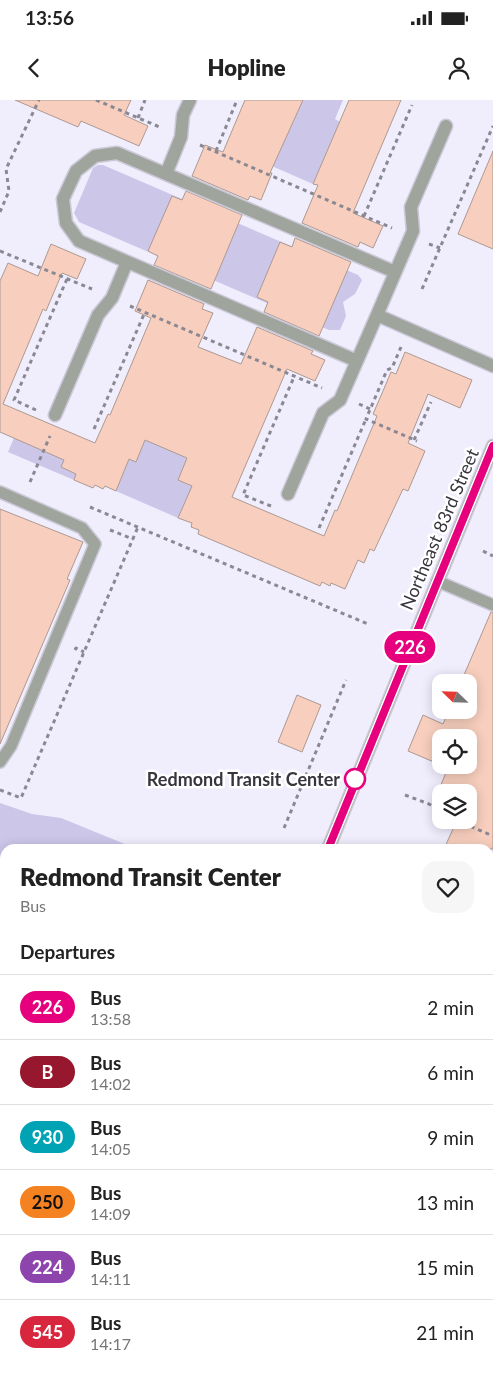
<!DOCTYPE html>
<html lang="en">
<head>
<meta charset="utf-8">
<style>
	body { margin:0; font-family:Lato,sans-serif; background:#f6f6f6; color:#222; height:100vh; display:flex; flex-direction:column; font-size:19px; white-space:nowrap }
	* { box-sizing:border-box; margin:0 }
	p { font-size:16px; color:#767676 }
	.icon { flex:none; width:28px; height:28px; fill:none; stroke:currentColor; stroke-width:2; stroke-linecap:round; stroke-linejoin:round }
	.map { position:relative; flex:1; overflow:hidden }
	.panel { position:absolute; left:0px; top:744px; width:494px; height:531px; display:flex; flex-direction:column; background:#fff; border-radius:15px 15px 0 0; box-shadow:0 2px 12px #0003 }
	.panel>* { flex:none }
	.badge { padding:0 10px; border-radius:16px; font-size:18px; line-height:32px }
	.needle { width:32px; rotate:293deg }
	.fabs { position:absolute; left:432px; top:574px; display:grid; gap:10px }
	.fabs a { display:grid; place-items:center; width:45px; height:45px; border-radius:10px; background:#fff; box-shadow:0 2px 12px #0003; font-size:25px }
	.map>.badge { position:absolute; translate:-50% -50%; box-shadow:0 0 0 2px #fff }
	h2 { padding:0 20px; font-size:19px; line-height:45px }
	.round { display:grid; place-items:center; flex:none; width:52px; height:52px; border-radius:15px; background:#f6f6f6 }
	.headline { display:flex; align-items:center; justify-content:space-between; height:85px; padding:0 20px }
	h1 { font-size:24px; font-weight:800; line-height:38px }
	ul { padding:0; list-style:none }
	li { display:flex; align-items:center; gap:15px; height:65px; padding:0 20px; border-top:1px solid #e0e0e0 }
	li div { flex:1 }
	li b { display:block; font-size:19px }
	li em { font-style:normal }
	li .badge { min-width:55px; font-weight:700; text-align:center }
	.status { display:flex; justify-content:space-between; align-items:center; height:35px; padding:0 25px; background:#fff; direction:ltr }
	.status svg { height:14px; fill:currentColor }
	header { display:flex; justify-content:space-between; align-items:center; height:65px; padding:0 20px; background:#fff; font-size:22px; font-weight:800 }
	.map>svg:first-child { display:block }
	.green { fill:#ccc6e9 }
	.building { fill:#f8cfbe; stroke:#ad9991; fill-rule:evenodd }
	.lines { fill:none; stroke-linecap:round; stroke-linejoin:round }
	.service-casing { stroke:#cbc8d7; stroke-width:14 }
	.minor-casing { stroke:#cbc8d7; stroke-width:15 }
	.tertiary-casing { stroke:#cbc8d7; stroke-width:15 }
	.path { stroke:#8a8893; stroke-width:3; stroke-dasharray:4 4; stroke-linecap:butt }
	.service { stroke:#9fa49d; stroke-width:11 }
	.minor { stroke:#9fa49d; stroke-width:12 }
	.tertiary { stroke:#9fa49d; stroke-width:12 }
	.line-casing { stroke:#fff; stroke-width:11 }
	.line { stroke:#e6007e; stroke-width:8 }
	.stop-dot { fill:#fff; stroke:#e6007e; stroke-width:2.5 }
	.labels { text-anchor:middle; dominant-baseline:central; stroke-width:5; stroke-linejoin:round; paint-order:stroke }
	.street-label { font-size:18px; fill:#37363d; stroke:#fff }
	.stop-label { font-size:18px; font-weight:bold; fill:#37363d; stroke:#fff; text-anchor:end }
</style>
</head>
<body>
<div class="status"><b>13:56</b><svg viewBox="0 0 49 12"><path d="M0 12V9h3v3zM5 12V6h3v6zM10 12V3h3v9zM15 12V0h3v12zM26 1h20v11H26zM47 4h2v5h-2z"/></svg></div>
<header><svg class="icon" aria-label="back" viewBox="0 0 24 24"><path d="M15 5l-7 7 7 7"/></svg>Hopline<svg class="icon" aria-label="person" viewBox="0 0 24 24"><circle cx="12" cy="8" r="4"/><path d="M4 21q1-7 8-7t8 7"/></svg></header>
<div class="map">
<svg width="493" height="1274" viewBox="0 0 493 1274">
	<rect width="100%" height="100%" fill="#f0edfd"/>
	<path class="green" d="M302,0h41l-8,19 5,3 -27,62 -87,-38 57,-2z
		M98,65h5l255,110 4,5 -7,14 -12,8 3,14 -6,14h-11l-250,-108 -5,-9 19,-45z
		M149,226l86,36 -51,95 3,1 -9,22 14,6 -14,32 -62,-27 13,-32 7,2 13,-30z
		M36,318l39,17 -14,32 15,7 -2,6 -66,-28 6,-14 12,5z
		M0,703l32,11 29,4 76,31h-132v277l-5,-2z"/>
	<path class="building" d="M15,0h116l-7,15 24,11 -9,20 -58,-25 -3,6z
		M245,0h58l-33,73h2l-11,27 -11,-4 -2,4 -56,-24 13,-31 18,7z
		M349,0h52l-48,113 30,13 -10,22 -13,-6 -2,5 -56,-24 16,-38 -5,-1z
		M493,51v98l-35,-15z
		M186,91l56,24 -31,74 -57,-24 4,-9 -10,-5 24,-55 10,4z
		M295,138l56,24 -32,74 -55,-24 4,-10 -11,-5 23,-55 12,5z
		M51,144l35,15 -9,20 -15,-6 -16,38 -3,-2 -40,95 92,39 13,-29 2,1 41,-97 -16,-7 13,-31 56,24 -2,5 11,4 -15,34 43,17 16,-37 56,24 -2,3 14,6 -10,21 -28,-12 -55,128 92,39 11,-26 2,1 40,-95 -4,-2 10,-23 8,-19 5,2 9,-22 67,28 -12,28 -32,-14 -20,49 17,8 -17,40 -5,-2 -29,62 -4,-2 -6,14 -6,-3 -13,29 -14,-6 -1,3 -8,-4 -2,4 -122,-52 1,-4 -8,-3 1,-4 -14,-5 14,-32 -14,-6 9,-22 -42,-18 -9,22 -7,-3 -13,32 -11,-5 -2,3 -8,-4 -2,3 -19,-8 2,-6 -15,-7 3,-7 -64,-28v-151l8,-18 30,13z
		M0,409l83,33 -16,37 3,1 -70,164z
		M491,512h2v237h-49l13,-29h12v-28h-16l-13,-5 8,-19 -40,-17 15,-36 20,9 6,-14h20v-28h-8zM441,638h28v27h-28z
		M297,595l24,10 -19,47 -24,-10z"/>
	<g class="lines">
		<g class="service-casing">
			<path id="service" d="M0,392l82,36 13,16 -84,202 -11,16
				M437,481l56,24
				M372,1274l2,-4"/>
		</g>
		<g class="minor-casing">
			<path id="minor" d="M166,74l15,-37 2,-22 7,-15
				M377,215l116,51
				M357,261l-278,-120 -13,-18 -3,-24 13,-28 19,-15 22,-3 278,119
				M55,315l43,-100 14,-17 15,-36
				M288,394l35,-81 17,-13 37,-85 36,-84 -2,-24 35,-81
				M109,1274l2,-4"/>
		</g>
		<g class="tertiary-casing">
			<path id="tertiary" d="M328,749l165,-403
				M0,1079l5,2
				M449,1270l10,4"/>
		</g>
		<path class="path" d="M96,0l66,28
			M138,18l7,-18
			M200,45l192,83
			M216,51l21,-51
			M0,112l9,-21 -3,-22 33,-69
			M364,116l48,-111
			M429,144l11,4
			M0,151l92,38
			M422,189l71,-163
			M130,206l192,82
			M401,247l-9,21 -5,2 -21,49 51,22
			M359,304l11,5
			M36,310l-22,-10 53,-121
			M94,329l51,-117
			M414,340l17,-38
			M30,382l20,-46
			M271,406l-28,-11 51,-118
			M90,407l278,117
			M319,428l47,-109
			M110,430l23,9
			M483,451l10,5
			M75,550l1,-2 8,4
			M0,690l21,8 117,-271
			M405,695l24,9 12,7
			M456,720l37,16
			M284,728l62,-148
			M489,893l4,2
			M0,987l5,-2
			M489,1163l4,-9
			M489,1190l2,1 2,-6"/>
		<use href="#service" class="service"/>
		<use href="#minor" class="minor"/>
		<use href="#tertiary" class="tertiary"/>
	</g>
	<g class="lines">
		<g class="line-casing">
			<path id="line" d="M328,749l165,-403"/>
		</g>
		<use href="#line" class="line"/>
	</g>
	<circle class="stop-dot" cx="355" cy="679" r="10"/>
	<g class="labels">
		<g class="street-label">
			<text transform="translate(439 429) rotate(-67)">Northeast 83rd Street</text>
		</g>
		<g class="stop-label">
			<text x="340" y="679">Redmond Transit Center</text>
		</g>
	</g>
</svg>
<div class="fabs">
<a><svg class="needle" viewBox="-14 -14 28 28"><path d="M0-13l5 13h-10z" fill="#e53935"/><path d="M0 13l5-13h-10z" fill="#767676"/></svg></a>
<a><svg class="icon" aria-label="locate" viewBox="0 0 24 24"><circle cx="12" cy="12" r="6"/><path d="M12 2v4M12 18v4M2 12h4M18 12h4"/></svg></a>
<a><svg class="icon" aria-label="layers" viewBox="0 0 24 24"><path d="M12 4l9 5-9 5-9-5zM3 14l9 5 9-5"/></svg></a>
</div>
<b class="badge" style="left:410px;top:547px;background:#e6007e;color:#fff">226</b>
<section class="panel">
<div class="headline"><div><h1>Redmond Transit Center</h1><p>Bus</p></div><a class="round"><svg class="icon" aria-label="heart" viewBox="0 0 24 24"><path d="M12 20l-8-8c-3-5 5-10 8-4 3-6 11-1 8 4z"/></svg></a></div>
<h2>Departures</h2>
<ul>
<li><span class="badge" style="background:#e6007e;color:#fff">226</span><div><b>Bus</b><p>13:58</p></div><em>2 min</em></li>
<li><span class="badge" style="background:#96172e;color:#fff">B</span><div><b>Bus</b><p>14:02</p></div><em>6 min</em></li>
<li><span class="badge" style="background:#00a3b4;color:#fff">930</span><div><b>Bus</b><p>14:05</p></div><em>9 min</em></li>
<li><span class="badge" style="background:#f58220;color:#111">250</span><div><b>Bus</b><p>14:09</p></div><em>13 min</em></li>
<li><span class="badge" style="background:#8e44ad;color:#fff">224</span><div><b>Bus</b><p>14:11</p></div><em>15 min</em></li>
<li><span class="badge" style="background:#d7263d;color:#fff">545</span><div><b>Bus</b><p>14:17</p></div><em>21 min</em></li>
</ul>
</section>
</div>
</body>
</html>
